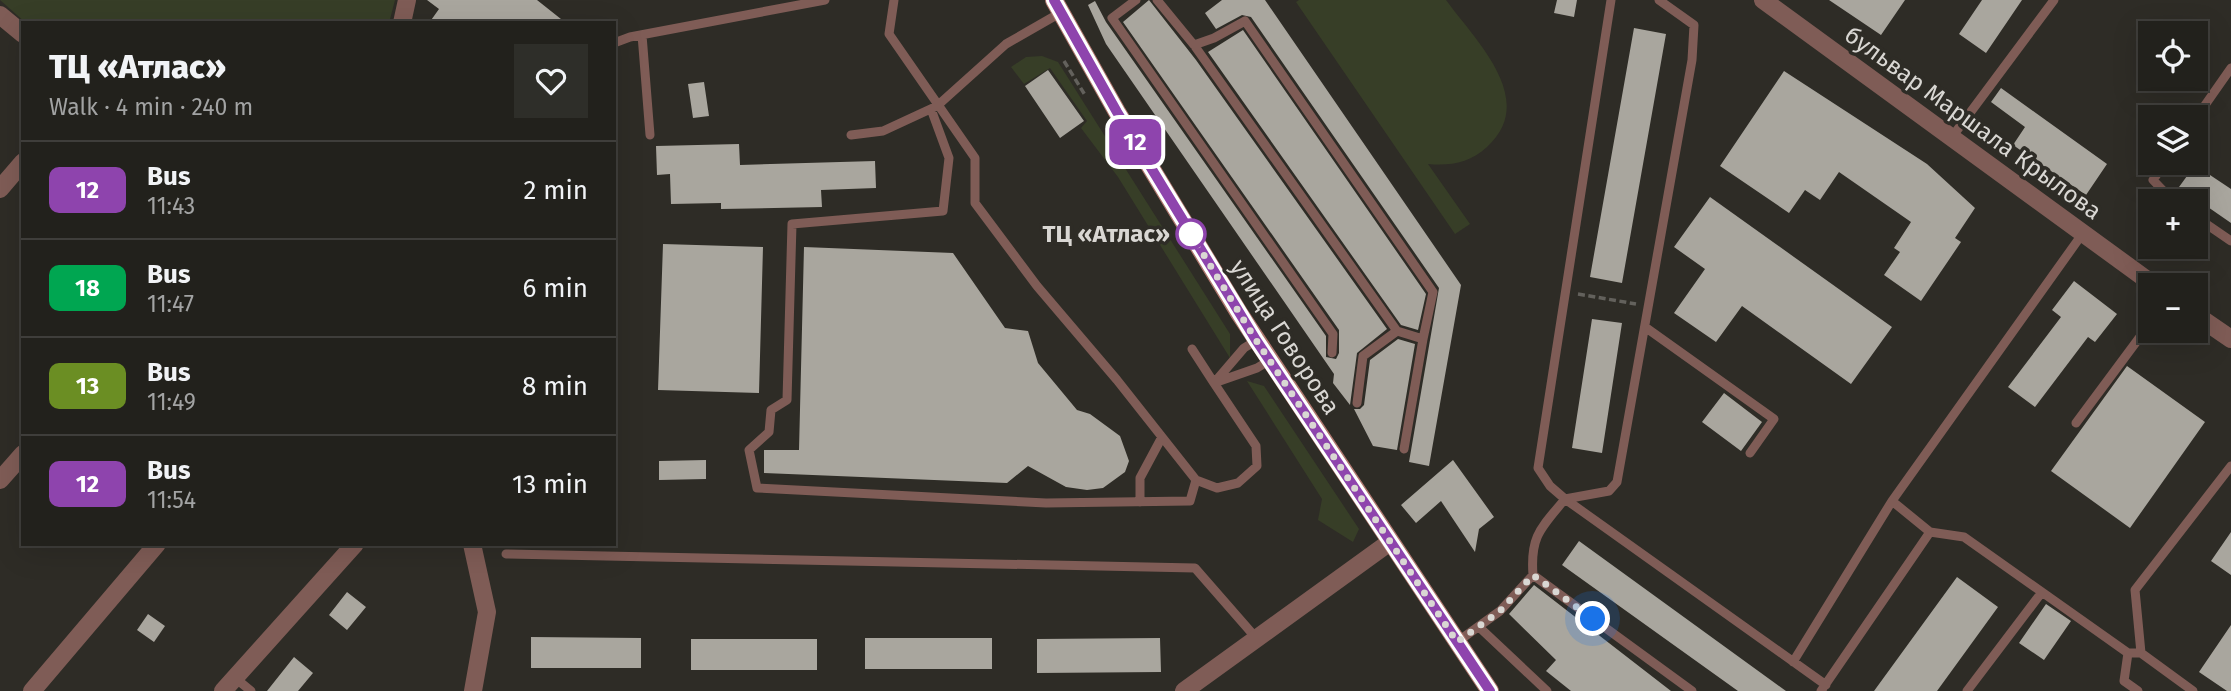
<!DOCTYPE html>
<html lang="en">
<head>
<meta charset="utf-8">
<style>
	body { margin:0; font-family:"Fira Sans",sans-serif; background:#2e2e29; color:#f1f3f6; height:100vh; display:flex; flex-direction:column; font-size:26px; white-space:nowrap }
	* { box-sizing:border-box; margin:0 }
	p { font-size:23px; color:#a2a3a3 }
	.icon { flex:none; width:38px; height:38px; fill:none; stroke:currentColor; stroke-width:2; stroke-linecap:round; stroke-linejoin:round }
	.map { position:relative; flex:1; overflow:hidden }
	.details { position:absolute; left:21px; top:21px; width:595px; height:525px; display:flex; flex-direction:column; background:#22211c; border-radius:0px; box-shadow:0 7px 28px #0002,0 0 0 2px #3f3e3b }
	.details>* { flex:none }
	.badge { padding:0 14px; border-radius:10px; font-size:24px; line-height:46px }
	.tools { position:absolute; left:2138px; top:21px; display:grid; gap:14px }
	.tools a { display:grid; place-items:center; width:70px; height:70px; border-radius:0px; background:#22211c; box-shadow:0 7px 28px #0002,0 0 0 2px #3f3e3b; font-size:35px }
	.you { position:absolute; width:35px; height:35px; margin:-18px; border:5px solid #fff; border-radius:50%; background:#1a73e8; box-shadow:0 0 0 10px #1a73e833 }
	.map>.badge { position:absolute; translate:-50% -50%; box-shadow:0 0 0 4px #fff }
	.round { display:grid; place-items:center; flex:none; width:74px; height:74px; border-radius:0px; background:#2e2e29 }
	.overview { display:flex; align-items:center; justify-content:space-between; height:119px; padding:0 28px }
	h1 { font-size:33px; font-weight:800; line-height:52px }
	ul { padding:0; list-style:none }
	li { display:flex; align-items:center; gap:21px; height:98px; padding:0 28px; border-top:2px solid #3f3e3b }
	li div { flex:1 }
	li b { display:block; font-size:26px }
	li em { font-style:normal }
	li .badge { min-width:77px; font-weight:700; text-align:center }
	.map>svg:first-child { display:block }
	.green { fill:#373e27 }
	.building { fill:#a9a69e }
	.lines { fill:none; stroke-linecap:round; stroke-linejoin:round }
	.path { stroke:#63615c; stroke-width:3.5; stroke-dasharray:7 3.5; stroke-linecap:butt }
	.service { stroke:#7f5c56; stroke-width:9 }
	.minor { stroke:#7f5c56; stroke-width:18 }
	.secondary { stroke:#ae766e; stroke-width:18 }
	.line-casing { stroke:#fff; stroke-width:16 }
	.line { stroke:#8e44ad; stroke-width:10 }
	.walk { stroke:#d9d7d3; stroke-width:7; stroke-dasharray:0 12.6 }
	.stop-dot { fill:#fff; stroke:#8e44ad; stroke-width:3.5 }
	.labels { text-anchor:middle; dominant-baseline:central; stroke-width:7; stroke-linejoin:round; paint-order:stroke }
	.street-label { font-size:24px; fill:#d9d7d3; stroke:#2e2c26 }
	.stop-label { font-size:24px; font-weight:bold; fill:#d9d7d3; stroke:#2e2c26; text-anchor:end }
</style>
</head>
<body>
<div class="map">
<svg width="2231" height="691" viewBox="0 0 2231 691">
	<rect width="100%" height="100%" fill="#2e2c26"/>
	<path class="green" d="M0,0h395l-6,23h-363z
		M1299,0h147c29,40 93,100 41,147 -17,16 -37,19 -59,17l42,60 -15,10 -159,-232z
		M1042,56l16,6 172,272v24l-112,-181 -37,-49 6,-7 -37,-53 -26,16 -13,-17 15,-10z
		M1247,381l17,5 95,143 -6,13 -35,-22 4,-21z"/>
	<path class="building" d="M427,0h110l29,23h-137l10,-14z
		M1149,0l47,60 191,269 -30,24 -7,52 -17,-22 1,-9 -228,-330 -18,-39 7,-4 11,21 220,314v21l10,2 3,-6v-23l-216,-308z
		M1222,0h43l196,285 -32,181 -20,-4 30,-174 -188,-271 -9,-2 -26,14 -11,-16z
		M1557,0h20l-3,17 -20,-4z
		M1829,0h76l-24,35z
		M1982,0h40l-36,53 -27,-19z
		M1634,28l32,6 -44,249 -32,-6z
		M1243,30l183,264 -8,36 -17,-5 -193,-273z
		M1048,70l36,51 -24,17 -35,-52z
		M1784,71l143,93 48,44 -20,30 6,4 -40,59 -37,-26 16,-23 -6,-4 17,-26 -72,-50 -19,28 -15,-10 -16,23 -69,-47z
		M704,82l5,34 -16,2 -5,-34z
		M2001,88l106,76 -21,31 -73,-50 12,-18 -34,-25z
		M739,144l1,21 135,-4 1,27 -55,2 1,17 -101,2v-6l-50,1 -1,-30 -13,1 -1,-29z
		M2195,165l36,24v34l-52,-36z
		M1710,197l182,130 -41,57 -109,-78 -26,36 -42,-29 31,-44 -31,-22z
		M663,244l100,3 -4,146 -101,-3z
		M804,247l149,6 52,75 23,3 10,32 39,47 13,4 30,22 9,25 -4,11 -22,16 -16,2 -21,-3 -38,-21 -21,17 -243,-10v-23h35z
		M2074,281l43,33 -22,28 -7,-5 -53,70 -27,-20 53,-70 -9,-7z
		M1592,319l30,4 -20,130 -30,-5z
		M1398,339l17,5 -18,106 -24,-4 -19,-37h6l4,-4 6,-45z
		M2127,366l78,56 -75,106 -79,-57z
		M1724,393l38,29 -21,29 -39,-29z
		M706,460v19l-47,1v-19z
		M1453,460l41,57 -15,12 -4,23 -34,-51 -25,22 -15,-18z
		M2231,532v43l-20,-14z
		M1579,541l207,150h-48l-176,-126z
		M1957,577l41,30 -61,84h-63z
		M1534,585l137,106h-100l-25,-20 10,-11 -47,-46z
		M347,592l19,15 -19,23 -18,-15z
		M2046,604l25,17 -27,39 -25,-17z
		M148,614l17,12 -11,16 -17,-12z
		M2231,625v66h-4l-28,-19z
		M531,637l110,1v30h-110z
		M865,638h127v31h-127z
		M1160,638l1,34 -124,1v-34z
		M691,639h126v31h-126z
		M294,657l19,16 -15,18h-31z"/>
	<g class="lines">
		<path class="path" d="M1064,61l21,34
			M1578,294l58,10"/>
		<path class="service" d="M894,0l-5,34 86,124v45l62,83 80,94 79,100 21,8 21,-5 19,-17 -1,-20 -42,-63 43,-15 13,-8
			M1136,0l-24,18 221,316 -1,19
			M1157,0l37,45 203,286 -34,25 -6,47
			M1611,0l-73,468 12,18 15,13 44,-8 8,-9 75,-422 2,-35 -35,-25
			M642,35l8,100
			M614,43l16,-6 195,-37
			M1194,45l20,-7 31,-17 188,271 -10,47
			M931,109l18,49 -6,53 -151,13 -5,176 -16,10 -2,22 -20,18 8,38 289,15 144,-2 6,-21
			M2196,118l35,-50
			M851,135l32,-4 54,-25 69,-62 54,-31
			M1952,137l102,-137
			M2165,163l-12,17 20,21
			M2196,217l35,24
			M2083,233l-191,268 38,31 34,5 164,116h13l52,38
			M1645,327l129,92 -24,34
			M1397,331l26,8 -19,110
			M1192,349l22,34 30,-35 13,-8
			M2076,423l75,-101
			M1140,502v-24l22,-41
			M506,554l689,14 62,71
			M1533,575c-3,-39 8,-47 32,-76l261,186
			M1479,627l68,64
			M1457,642l43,-31 33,-36 159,116
			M2128,653l-4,28 14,10
			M2141,653l-6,-63 96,-124
			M1793,662l99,-161
			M234,677l17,14
			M1821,691l109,-159
			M1967,691l75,-99"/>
		<path class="minor" d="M1763,0l391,285
			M0,15l23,19
			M402,23l5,-23
			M0,189l23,-27
			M2196,315l35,24
			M0,480l23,-26
			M472,544l15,68 -14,79
			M32,691l125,-147
			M223,691l132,-147
			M1184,691l206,-149"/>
		<path class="secondary" d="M1054,0l63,112 122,201 251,378"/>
	</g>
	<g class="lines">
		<g class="line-casing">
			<path id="line" d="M1054,0l63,112 139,228 234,351"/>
		</g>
		<use href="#line" class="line"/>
		<path class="walk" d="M1191,234l65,106 201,302 43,-31 33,-36 60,44"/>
	</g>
	<circle class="stop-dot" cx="1191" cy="234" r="14"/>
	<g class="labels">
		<g class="street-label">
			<text transform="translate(1973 123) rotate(36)">бульвар Маршала Крылова</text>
			<text transform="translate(1285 337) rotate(57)">улица Говорова</text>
		</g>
		<g class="stop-label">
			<text x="1170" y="234">ТЦ «Атлас»</text>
		</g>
	</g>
</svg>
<div class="tools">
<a><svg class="icon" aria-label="locate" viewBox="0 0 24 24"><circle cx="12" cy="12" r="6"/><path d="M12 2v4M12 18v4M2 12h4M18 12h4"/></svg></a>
<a><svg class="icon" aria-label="layers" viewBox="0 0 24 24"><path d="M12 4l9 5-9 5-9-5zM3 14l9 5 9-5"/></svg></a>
<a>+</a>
<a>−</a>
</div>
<div class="you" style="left:1593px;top:619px"></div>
<b class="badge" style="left:1135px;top:142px;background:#8e44ad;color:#fff">12</b>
<section class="details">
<div class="overview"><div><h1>ТЦ «Атлас»</h1><p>Walk · 4 min · 240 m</p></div><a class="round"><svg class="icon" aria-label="heart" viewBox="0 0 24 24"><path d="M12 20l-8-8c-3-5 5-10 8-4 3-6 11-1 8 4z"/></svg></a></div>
<ul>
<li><span class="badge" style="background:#8e44ad;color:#fff">12</span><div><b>Bus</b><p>11:43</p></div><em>2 min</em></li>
<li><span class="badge" style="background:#00a651;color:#fff">18</span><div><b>Bus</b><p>11:47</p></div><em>6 min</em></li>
<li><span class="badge" style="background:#6b8e23;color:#fff">13</span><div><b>Bus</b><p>11:49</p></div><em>8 min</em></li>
<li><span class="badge" style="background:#8e44ad;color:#fff">12</span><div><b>Bus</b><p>11:54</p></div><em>13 min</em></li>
</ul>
</section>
</div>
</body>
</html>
